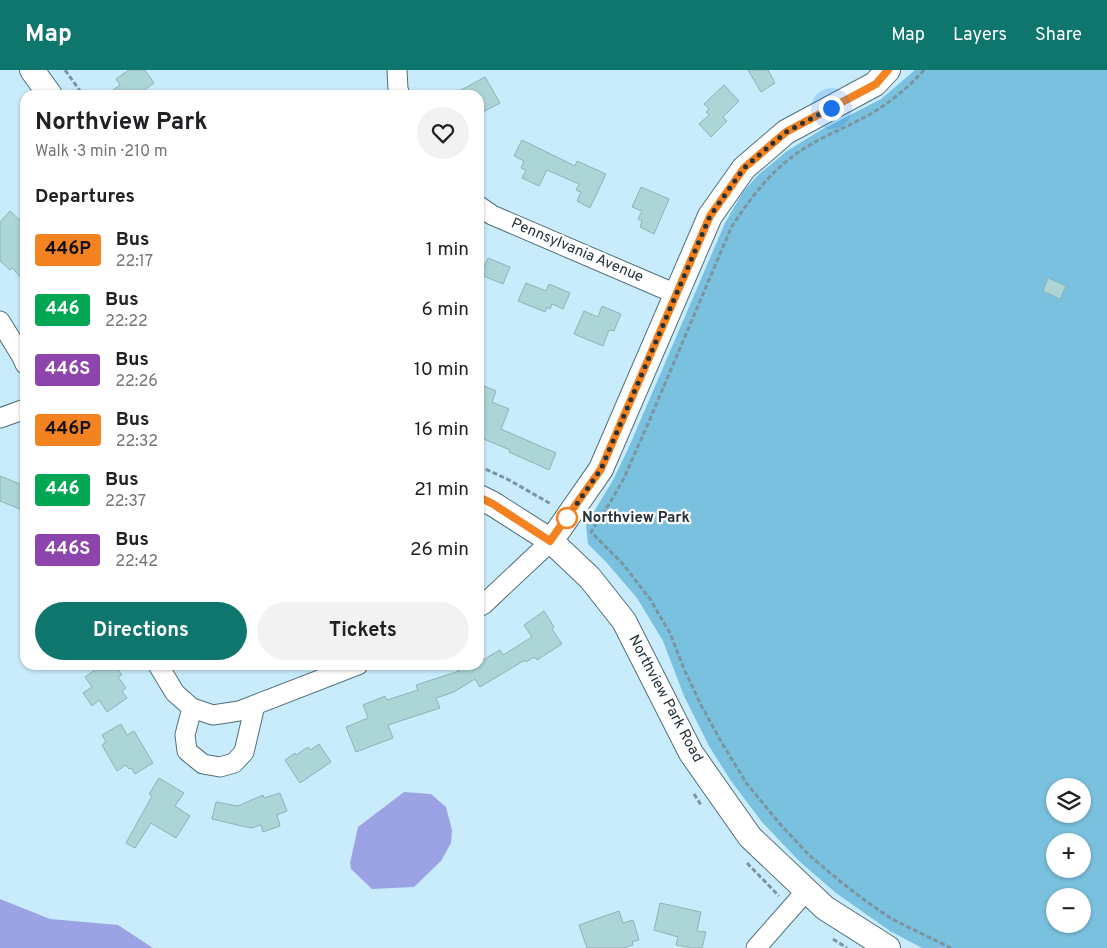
<!DOCTYPE html>
<html lang="en">
<head>
<meta charset="utf-8">
<style>
	body { margin:0; font-family:Overpass,sans-serif; background:#f2f2f2; color:#202124; height:100vh; display:flex; flex-direction:column; font-size:19px; white-space:nowrap }
	* { box-sizing:border-box; margin:0 }
	p { font-size:16px; color:#757577 }
	.icon { flex:none; width:28px; height:28px; fill:none; stroke:currentColor; stroke-width:2; stroke-linecap:round; stroke-linejoin:round }
	.map { position:relative; flex:1; overflow:hidden }
	.drawer { position:absolute; left:20px; top:20px; width:464px; height:580px; display:flex; flex-direction:column; background:#fff; border-radius:15px; box-shadow:0 1px 4px #0004 }
	.drawer>* { flex:none }
	.badge { padding:0 10px; border-radius:4px; font-size:18px; line-height:32px }
	.tools { position:absolute; left:1046px; top:708px; display:grid; gap:10px }
	.tools a { display:grid; place-items:center; width:45px; height:45px; border-radius:50%; background:#fff; box-shadow:0 1px 4px #0004; font-size:25px }
	.you { position:absolute; width:25px; height:25px; margin:-12px; border:4px solid #fff; border-radius:50%; background:#1a73e8; box-shadow:0 0 0 8px #1a73e833 }
	.map>.badge { position:absolute; translate:-50% -50%; box-shadow:0 0 0 2px #fff }
	h2 { padding:0 15px; font-size:19px; line-height:45px }
	.round { display:grid; place-items:center; flex:none; width:52px; height:52px; border-radius:26px; background:#f2f2f2 }
	.overview { display:flex; align-items:center; justify-content:space-between; height:85px; padding:0 15px }
	h1 { font-size:24px; font-weight:700; line-height:38px }
	.button { display:flex; gap:10px; margin-top:auto; padding:10px 15px }
	.button a { flex:1; height:58px; border-radius:30px; background:#0f766e; color:#fff; font-size:20px; font-weight:700; line-height:58px; text-align:center }
	.button a+a { background:#f2f2f2; color:#202124 }
	ul { padding:0; list-style:none }
	li { display:flex; align-items:center; gap:15px; height:60px; padding:0 15px }
	li div { flex:1 }
	li b { display:block; font-size:19px }
	li em { font-style:normal }
	li .badge { min-width:55px; font-weight:700; text-align:center }
	header { display:flex; align-items:center; gap:30px; box-sizing:border-box; height:70px; padding:0 25px; background:#0f766e; color:#fff }
	header strong { font-size:24px }
	nav { display:flex; gap:28px; margin-inline-start:auto; font-size:18px }
	.map>svg:first-child { display:block }
	.green { fill:#7ac0df; fill-rule:evenodd }
	.water { fill:#9ca3e4 }
	.building { fill:#acd5d7; stroke:#8cb3b5 }
	.lines { fill:none; stroke-linecap:round; stroke-linejoin:round }
	.minor-casing { stroke:#506f7d; stroke-width:21 }
	.tertiary-casing { stroke:#506f7d; stroke-width:26 }
	.path { stroke:#7c96a1; stroke-width:3; stroke-dasharray:5 2.5; stroke-linecap:butt }
	.minor { stroke:#fff; stroke-width:19 }
	.tertiary { stroke:#fff; stroke-width:24 }
	.line-casing { stroke:#fff; stroke-width:11 }
	.line { stroke:#f58220; stroke-width:8 }
	.walk { stroke:#26343a; stroke-width:5; stroke-dasharray:0 9 }
	.stop-dot { fill:#fff; stroke:#f58220; stroke-width:2.5 }
	.labels { text-anchor:middle; dominant-baseline:central; stroke-width:4.5; stroke-linejoin:round; paint-order:stroke }
	.street-label { font-size:15px; fill:#26343a; stroke:#fff }
	.stop-label { font-size:15px; font-weight:bold; fill:#26343a; stroke:#fff; text-anchor:start }
</style>
</head>
<body>
<header>
<strong>Map</strong>
<nav><a>Map</a><a>Layers</a><a>Share</a></nav>
</header>
<div class="map">
<svg width="1107" height="878" viewBox="0 0 1107 878">
	<rect width="100%" height="100%" fill="#c9ecfc"/>
	<path class="green" d="M915,0h192v878h-185l-32,-17 -54,-38 -37,-32 -37,-39 -31,-41 -22,-35 -25,-50 -21,-55 -26,-43 -31,-36 -18,-18 -2,-19 27,-45 16,-33 96,-224 18,-31 15,-17 29,-24 34,-21 60,-31zM1055,716h27v28h-27zM1055,771h27v28h-27zM1055,826h27v28h-27z"/>
	<path class="water" d="M404,722l27,2 15,13 6,23 -1,13 -10,18 -27,26 -42,2 -21,-20 -1,-6 8,-36z
		M0,829l50,20 68,6 35,23h-153z"/>
	<path class="building" d="M129,0h16l9,13 -16,12h-32l14,-10 -4,-6z
		M748,0h20l7,13 -14,9z
		M485,7l15,26 -21,11v-19h-27z
		M724,15l15,16 -16,16 4,4 -16,16 -12,-13 10,-9 -3,-3 3,-3 -5,-5z
		M522,70l53,26 2,-5 29,13 -16,34 -13,-7 4,-9 -5,-2 3,-6 -32,-14 -8,16 -17,-8 4,-8 -5,-2 3,-7 -10,-5z
		M641,117l28,12 -15,35 -14,-7 2,-6 -4,-2 4,-8 -10,-4z
		M10,141l15,14v57l-13,-14 -2,2 -10,-9v-39z
		M488,188l22,9 -7,17 -22,-9z
		M1048,208l18,8 -6,13 -17,-8z
		M526,213l20,8 3,-7 21,9 -7,16 -11,-5 -2,5 -3,-2 -2,5 -27,-11z
		M602,236l19,8 -7,17 -5,-1 -6,16 -29,-12 10,-23 14,6z
		M484,316l12,5 -4,11 17,7 -8,20 55,24 -7,17 -40,-18 1,-2 -31,-13v-40h1z
		M0,406l25,10v16l-3,8 -22,-9z
		M544,541l10,16 -2,2 10,15 -25,16 -3,-3 -8,5 -1,-2 -45,27 -5,-8 -21,13 -18,6 4,10 -52,17 5,13 -37,14 -10,-25 22,-9 -5,-13 22,-9 2,4 31,-10 -2,-5 43,-14 -4,-6h24v-3l21,-12 3,5 29,-18 -8,-12z
		M91,595h24l7,10 -4,2 8,11 -4,3 5,7 -20,14 -8,-12 -7,6 -9,-13 9,-6 -7,-10 10,-7z
		M121,654l6,11 7,-4 19,32 -18,11 -4,-6 -2,1 -3,-4 -9,6 -15,-26 4,-3 -4,-7z
		M319,674l12,18 -31,21 -15,-23 10,-7 1,2 12,-8 2,3z
		M159,708l25,15 -9,13 15,10 -14,22 -25,-15 -16,25 -9,-5 26,-47 -3,-2z
		M280,723l7,18 -10,4 3,11 -17,6 -2,-7 -10,3 -39,-9 4,-17 22,4 25,-11 1,3z
		M660,833l41,9 -4,19 9,1 -4,16h-9l-17,-3 2,-8 -24,-7z
		M619,841l4,12 10,-3 6,20 -7,2 1,3 -10,3h-36l-8,-23z"/>
	<g class="lines">
		<g class="minor-casing">
			<path id="minor" d="M397,0l1,19 2,6
				M479,136l13,9 184,79
				M0,251l22,36 3,7
				M0,348l25,-9
				M479,537l5,-3 67,-63
				M158,595l17,28 17,15 21,7 26,-4 119,-46
				M192,638l-7,27 2,16 16,13 17,3 14,-4 10,-11 11,-47
				M756,878l51,-58"/>
		</g>
		<g class="tertiary-casing">
			<path id="tertiary" d="M32,0l18,25
				M479,427l14,7 58,37 39,37 34,43 67,132 59,84 75,71 63,40
				M551,471l50,-72 109,-253 34,-48 42,-36 89,-48 13,-14"/>
		</g>
		<path class="path" d="M65,0l18,25
			M924,0c-16,18 -36,34 -57,46 -24,13 -49,22 -71,38 -27,19 -47,46 -65,74l-84,198 -23,52 -10,18 -23,36 31,31 28,36 20,34 14,36 17,36 21,38 25,41 33,40 29,31 32,27 26,20 25,17 59,29
			M479,396l30,14 42,24
			M694,724l7,11
			M747,793l32,33
			M833,869l14,9"/>
		<use href="#minor" class="minor"/>
		<use href="#tertiary" class="tertiary"/>
	</g>
	<g class="lines">
		<g class="line-casing">
			<path id="line" d="M479,427l14,7 57,37 51,-72 109,-253 34,-48 42,-36 90,-48 12,-14"/>
		</g>
		<use href="#line" class="line"/>
		<path class="walk" d="M567,448l34,-49 109,-253 34,-48 42,-36 45,-24"/>
	</g>
	<circle class="stop-dot" cx="567" cy="448" r="10"/>
	<g class="labels">
		<g class="street-label">
			<text transform="translate(577 181) rotate(23)">Pennsylvania Avenue</text>
			<text transform="translate(665 629) rotate(62)">Northview Park Road</text>
		</g>
		<g class="stop-label">
			<text x="582" y="448">Northview Park</text>
		</g>
	</g>
</svg>
<div class="tools">
<a><svg class="icon" aria-label="layers" viewBox="0 0 24 24"><path d="M12 4l9 5-9 5-9-5zM3 14l9 5 9-5"/></svg></a>
<a>+</a>
<a>−</a>
</div>
<div class="you" style="left:831px;top:38px"></div>
<section class="drawer">
<div class="overview"><div><h1>Northview Park</h1><p>Walk · 3 min · 210 m</p></div><a class="round"><svg class="icon" aria-label="heart" viewBox="0 0 24 24"><path d="M12 20l-8-8c-3-5 5-10 8-4 3-6 11-1 8 4z"/></svg></a></div>
<h2>Departures</h2>
<ul>
<li><span class="badge" style="background:#f58220;color:#111">446P</span><div><b>Bus</b><p>22:17</p></div><em>1 min</em></li>
<li><span class="badge" style="background:#00a651;color:#fff">446</span><div><b>Bus</b><p>22:22</p></div><em>6 min</em></li>
<li><span class="badge" style="background:#8e44ad;color:#fff">446S</span><div><b>Bus</b><p>22:26</p></div><em>10 min</em></li>
<li><span class="badge" style="background:#f58220;color:#111">446P</span><div><b>Bus</b><p>22:32</p></div><em>16 min</em></li>
<li><span class="badge" style="background:#00a651;color:#fff">446</span><div><b>Bus</b><p>22:37</p></div><em>21 min</em></li>
<li><span class="badge" style="background:#8e44ad;color:#fff">446S</span><div><b>Bus</b><p>22:42</p></div><em>26 min</em></li>
</ul>
<div class="button"><a>Directions</a><a>Tickets</a></div>
</section>
</div>
</body>
</html>
